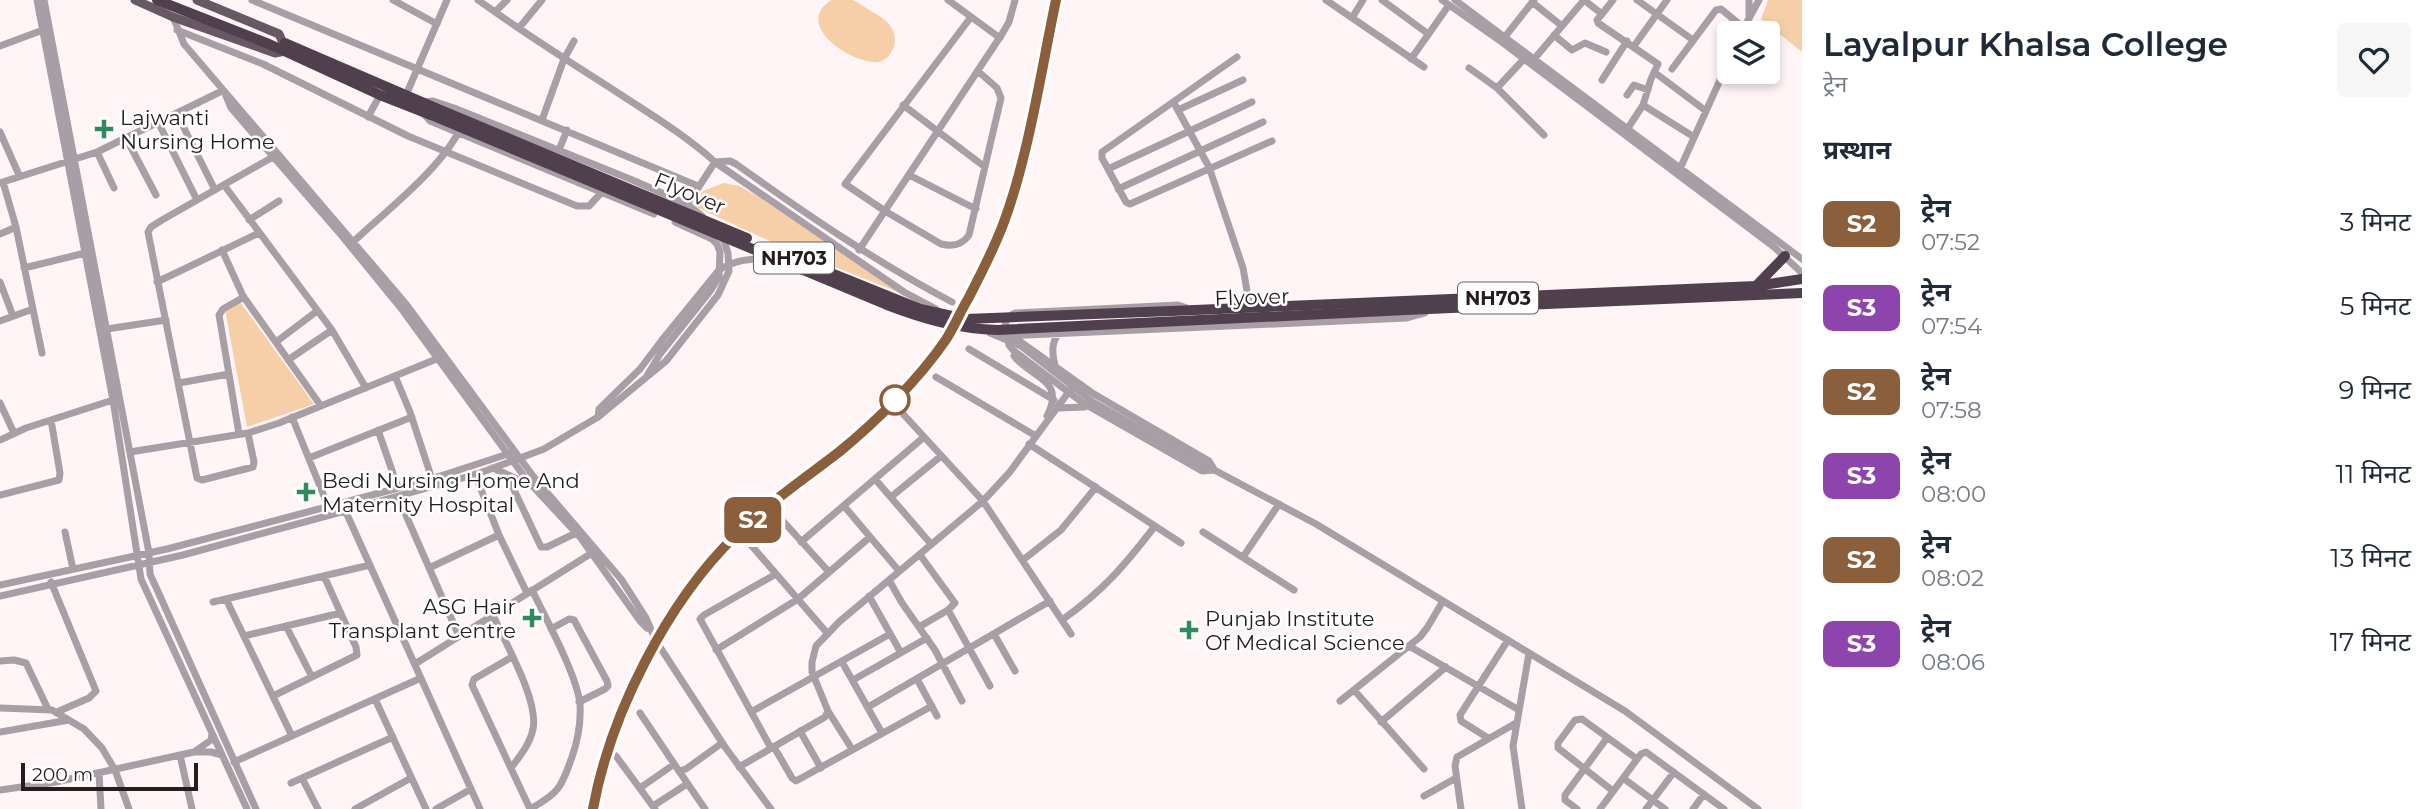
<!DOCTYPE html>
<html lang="hi">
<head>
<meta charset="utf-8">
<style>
	body { margin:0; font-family:Montserrat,"Noto Sans Devanagari",sans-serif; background:#f6f6f7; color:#1f2937; height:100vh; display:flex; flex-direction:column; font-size:26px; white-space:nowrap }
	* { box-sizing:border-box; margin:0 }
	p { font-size:23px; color:#747a83 }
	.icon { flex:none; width:38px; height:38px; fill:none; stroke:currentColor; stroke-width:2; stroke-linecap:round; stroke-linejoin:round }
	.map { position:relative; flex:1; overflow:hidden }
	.side { display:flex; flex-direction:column; background:#fff; width:630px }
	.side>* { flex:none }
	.badge { padding:0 14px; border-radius:10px; font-size:24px; line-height:46px }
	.tools { position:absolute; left:1717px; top:21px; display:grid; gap:14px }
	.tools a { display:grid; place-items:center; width:63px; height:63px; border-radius:7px; background:#fff; box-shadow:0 4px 10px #0003; font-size:35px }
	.scale { position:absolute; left:21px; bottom:18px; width:177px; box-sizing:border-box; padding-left:7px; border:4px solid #251c1e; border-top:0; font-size:19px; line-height:24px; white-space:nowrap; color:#251c1e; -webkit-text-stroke:5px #fff; paint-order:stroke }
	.map>.badge { position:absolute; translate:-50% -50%; box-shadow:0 0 0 4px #fff }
	h2 { padding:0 21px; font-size:26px; line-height:63px }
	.round { display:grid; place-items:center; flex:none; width:74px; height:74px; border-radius:7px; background:#f6f6f7 }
	.summary { display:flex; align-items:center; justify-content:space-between; height:119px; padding:0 21px }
	h1 { font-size:33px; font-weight:600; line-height:52px }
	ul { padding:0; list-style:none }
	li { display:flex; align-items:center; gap:21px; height:84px; padding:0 21px }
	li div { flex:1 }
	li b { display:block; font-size:26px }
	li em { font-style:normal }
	li .badge { min-width:77px; font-weight:700; text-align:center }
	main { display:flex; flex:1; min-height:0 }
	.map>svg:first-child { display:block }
	.green { fill:#f6cfa9 }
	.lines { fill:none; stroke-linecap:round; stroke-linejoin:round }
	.minor { stroke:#a89fa6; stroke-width:7 }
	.major { stroke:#675863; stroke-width:9 }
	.highway { stroke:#503f4c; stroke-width:10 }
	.rail-casing { stroke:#8d8385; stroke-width:4.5 }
	.rail { stroke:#fff; stroke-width:2; stroke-dasharray:5; stroke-linecap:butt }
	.minor-bridge { stroke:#a89fa6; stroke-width:7 }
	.highway-bridge { stroke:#503f4c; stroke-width:10 }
	.line-casing { stroke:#fff; stroke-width:16 }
	.line { stroke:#8b5e3c; stroke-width:10 }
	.poi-dot { fill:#30895f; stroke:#fff; stroke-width:2.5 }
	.stop-dot { fill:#fff; stroke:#8b5e3c; stroke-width:3.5 }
	.labels { text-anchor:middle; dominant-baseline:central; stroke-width:5; stroke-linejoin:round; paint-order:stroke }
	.shield { fill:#fff; stroke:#666062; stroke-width:2 }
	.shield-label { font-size:19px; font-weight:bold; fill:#251c1e }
	.poi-label { font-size:21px; fill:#251c1e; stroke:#fff; text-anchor:start }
	.street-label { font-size:21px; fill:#251c1e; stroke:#fff }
</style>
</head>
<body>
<main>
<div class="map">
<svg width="1802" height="809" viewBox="0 0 1802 809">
	<rect width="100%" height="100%" fill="#fff4f6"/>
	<path class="green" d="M831,0c6,0 15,0 21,0 5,1 10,6 14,8 8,5 17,9 23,16 10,11 7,30 -7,37 -19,9 -93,-33 -51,-61z
		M1768,0h34v52l-41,-33z
		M724,183l15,3 22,12 142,96 -138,-55 -71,-33 9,-15z
		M240,302l74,102 -67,23 -22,-117z"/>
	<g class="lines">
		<path class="minor" d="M37,0l76,400 28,179 106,230
			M44,0l105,553 1,21 106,235
			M252,0l446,186
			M393,0l44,24
			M478,0c43,31 87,59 131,87 36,24 74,46 106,75l-30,46
			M948,0l52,38
			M1326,0l98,67
			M1382,0l45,33
			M1442,0l61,43 271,204 28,26
			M1455,0l347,259
			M1584,0l18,14 -5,6 1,3 60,41 -7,15 -8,26 -15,23
			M1637,0l56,40
			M1749,0v15
			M1532,2l30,24
			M495,12l12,-12
			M1602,14l11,-14
			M173,17l11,27 222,260 127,172 88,103 25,39 10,23 69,106 46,62
			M971,17l-126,167 40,27 56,33c12,3 21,1 28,-9l32,-137 -4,-10 -18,-16
			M1352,18l11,-18
			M519,28l23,-28
			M177,30l86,34 145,72 169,70h12l13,-14
			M1741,33l18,-33
			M1554,35l18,15 13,-7 21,9
			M1504,38l30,-38
			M0,46l43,-16
			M1634,46l33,-46
			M1237,57l-135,95v6l24,44 4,2 142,-63
			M1535,58l49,-58
			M1411,59l38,-54
			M1469,68l28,20 27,-29
			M1672,69l44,-59 5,-1 23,19
			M1654,72l52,39
			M1602,80l25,-39
			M1497,88l47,47
			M406,95l41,-95
			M1627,95l7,-10 14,5
			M226,96l5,12 111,128 58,71 126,172 54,58 60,84 7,7
			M424,102l9,-1 21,7 176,71 57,25 15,12
			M1174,103l35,64 34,101 7,40
			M903,105l82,62
			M1643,105l51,32
			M1178,110l65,-30
			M423,113l7,8 224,93
			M177,114l38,76
			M368,117l12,-22
			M542,120l22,-61 10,-18
			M159,124l38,76
			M0,132l19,43
			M126,138l30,57
			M559,150l8,-20
			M97,152l17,36
			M715,162l15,-1 6,3c70,50 140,98 216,138
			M716,163l188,129 32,17
			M1108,169l144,-67
			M1679,171l50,-111
			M909,175l67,34
			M3,182l13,45 26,126
			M0,183l97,-31 125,-61
			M224,185l108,145 34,58
			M1118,189l145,-67
			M249,220l30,-19
			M0,234l16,-7
			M352,243c33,-31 85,-71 106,-110
			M222,250l21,46 78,110
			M859,250l143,-216 7,-12 6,-22
			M24,268l61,-15
			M0,282l13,34
			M157,282l102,-49
			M1187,308l-9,-3 -163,8 -7,4 -3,8 4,20 4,5 70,53 119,68 12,-1
			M0,321l33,-12
			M107,329l59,-9
			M1006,336l401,-18 18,-5
			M1011,338l10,4 73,52 115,67 5,8
			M276,342l41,-31
			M969,349l85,51
			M1014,356c18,23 52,23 33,60
			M288,360l44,-30
			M1055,365c-3,-12 -4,-22 4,-32
			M648,374l12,-20 51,-64 8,-13 1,-25 -3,-8 -5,-5 -37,-17
			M395,376l15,36 22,67
			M936,377l100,59
			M179,383l50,-9
			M0,403l14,30
			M1058,408l27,-1
			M904,415l79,86 88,133
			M292,417l36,89
			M598,417l1,-8 41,-40 22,-29
			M378,430l20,58
			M248,433l6,29 -1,5 -51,13 -5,-2 -49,-246 3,-5 11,-7 116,-66
			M239,434l-20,-119 4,-6 21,-12
			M0,440l26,-12 90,-29
			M1029,444l152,99
			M130,452l118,-19 31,-10 160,-65
			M309,458l103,-41
			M1203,464l113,60 309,187 133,98
			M493,468l37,17
			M475,474l24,61 28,58
			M507,475l34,72h6l29,-14
			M875,479l56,65
			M0,495l59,-15 1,-7 -9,-53
			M398,497l61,139
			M891,497l50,-41
			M844,506l55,65
			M345,510l135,299
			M782,520l47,52
			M65,532l8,37
			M1203,532l91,58
			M801,542l123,-105
			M751,545l77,89
			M1243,557l36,-53
			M1023,560l38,-30 35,-43
			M429,568l70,-33
			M889,580l13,23 33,47 27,51
			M51,582l45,109 -7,7 -32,14
			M0,585l167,-36 258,-68 86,-28
			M0,596l183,-41 162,-44 132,-37 67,-25 54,-32 68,-56 52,-66 11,-24 -1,-18 -4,-12 -5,-6
			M869,596l32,57
			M226,599l66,137
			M213,602l157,-37
			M948,610l42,76
			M493,615c12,28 46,85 40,114 -3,15 -13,27 -22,39
			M1062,620c41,-29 63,-55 93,-94
			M286,626l26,51
			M919,627l29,-17 7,-7 -35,-48
			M551,629l18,-10 5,1 33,61 1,5 -3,3 -26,13
			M994,634l21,37
			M244,636l97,-23
			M1409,646l110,64
			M716,650l82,-51 72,-62
			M512,657l-38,22 -2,6 58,124
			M0,661l14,-1 12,3 22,46
			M842,662l40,71
			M415,664l180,-113
			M917,679l20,37
			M853,680l74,-42
			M1354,690l70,79
			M273,696l84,-41 -1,-8 -32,-71
			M375,699l51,110
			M1340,701l80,-64 7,-9 16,-27
			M868,707l182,-106
			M0,708l52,2 32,19 18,19 13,22 14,39
			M828,711l24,38
			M751,712l139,-78
			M640,713l39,58 7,-2 36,-26
			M1381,722l65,-55
			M800,731l21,37
			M0,732l69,-12
			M1488,738l-27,-17 -1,-6 48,-75
			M774,747l18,31 4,3 136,-75
			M771,748l-71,-129 4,-4 72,-41
			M194,752l17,-12 1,-6
			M180,755l12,54
			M616,756l39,53
			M234,762l187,-84
			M739,767l86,-50 3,-6 -16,-39v-10l4,-16 23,-24 144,-121 26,-28 67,-91
			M679,771l26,38
			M99,773l2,36
			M302,778l16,31
			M1623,778l42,31
			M291,783l102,-46
			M640,788l33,-23
			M0,790l56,-8 138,-30h17l11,3
			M1613,791l-55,-43v-5l17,-23 7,-1 55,40
			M1424,796l32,-18
			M653,806l34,-22
			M355,809l56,-31
			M436,809l35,-20
			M530,809c29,-16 31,-21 42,-52 6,-17 9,-35 8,-53 -3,-29 -34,-85 -48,-114
			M1461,809l-6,-43 2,-9 59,-34
			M1522,809l-9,-63 16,-93
			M1577,809l-12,-9v-5l42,-57
			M1600,809l41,-55 5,-2 78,57
			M1646,809l28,-37
			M1693,809l11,-15"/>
		<path class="major" d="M135,0l38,17 102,36 10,-2
			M197,0l82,34 4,9"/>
		<path class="highway" d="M157,0l112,44 111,51 51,20
			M285,43l151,65
			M1756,286l29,-30
			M1406,310l396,-17
			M1171,311l585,-25 46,-7"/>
		<g class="rail-casing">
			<path id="rail" d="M593,809l15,-60 17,-48 31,-60 47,-71 33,-35 40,-34 66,-51 57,-54 46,-56 40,-73 19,-45 14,-45 38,-177"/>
		</g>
		<use href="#rail" class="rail"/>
		<path class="minor-bridge" d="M990,333l31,13 72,56 110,62
			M662,340l57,-70c16,-10 32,-12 51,-11"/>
		<path class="highway-bridge" d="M436,108l311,130
			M431,115l456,190c37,14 71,24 111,25l408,-20
			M784,254l136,55 46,10 205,-8"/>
	</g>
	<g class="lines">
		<g class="line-casing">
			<path id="line" d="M593,809c17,-94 74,-207 143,-274 31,-31 68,-56 103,-83 37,-30 79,-72 106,-111 9,-13 15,-29 23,-42 13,-25 26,-50 36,-77 25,-68 37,-151 52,-222"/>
		</g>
		<use href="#line" class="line"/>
	</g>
	<g class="poi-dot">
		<path d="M100.5 118.5h7v7h7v7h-7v7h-7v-7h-7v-7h7z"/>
		<path d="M302.5 481.5h7v7h7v7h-7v7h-7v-7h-7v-7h7z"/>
		<path d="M528.5 607.5h7v7h7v7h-7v7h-7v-7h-7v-7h7z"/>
		<path d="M1185.5 619.5h7v7h7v7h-7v7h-7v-7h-7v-7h7z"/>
	</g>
	<circle class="stop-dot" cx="895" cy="400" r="14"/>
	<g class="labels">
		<g class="shield">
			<rect x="754" y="242.5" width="80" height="31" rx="5"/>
			<rect x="1458" y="282.5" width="80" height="31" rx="5"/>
		</g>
		<g class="shield-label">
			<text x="794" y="258">NH703</text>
			<text x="1498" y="298">NH703</text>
		</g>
		<g class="poi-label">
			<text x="120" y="117">Lajwanti<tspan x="120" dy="24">Nursing Home</tspan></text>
			<text x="322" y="480">Bedi Nursing Home And<tspan x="322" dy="24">Maternity Hospital</tspan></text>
			<text x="516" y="606" text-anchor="end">ASG Hair<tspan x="516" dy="24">Transplant Centre</tspan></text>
			<text x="1205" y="618">Punjab Institute<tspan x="1205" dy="24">Of Medical Science</tspan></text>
		</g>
		<g class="street-label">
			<text transform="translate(690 193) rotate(23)">Flyover</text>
			<text transform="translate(1252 297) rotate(-2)">Flyover</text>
		</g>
	</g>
</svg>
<div class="tools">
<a><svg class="icon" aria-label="layers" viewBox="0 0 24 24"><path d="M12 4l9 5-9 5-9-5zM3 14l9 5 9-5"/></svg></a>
</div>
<div class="scale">200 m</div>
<b class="badge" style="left:753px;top:520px;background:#8b5e3c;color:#fff">S2</b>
</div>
<section class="side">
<div class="summary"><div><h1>Layalpur Khalsa College</h1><p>ट्रेन</p></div><a class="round"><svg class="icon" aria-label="heart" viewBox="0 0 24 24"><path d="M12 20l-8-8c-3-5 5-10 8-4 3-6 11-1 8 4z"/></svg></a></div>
<h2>प्रस्थान</h2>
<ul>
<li><span class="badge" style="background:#8b5e3c;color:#fff">S2</span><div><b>ट्रेन</b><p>07:52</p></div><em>3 मिनट</em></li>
<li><span class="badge" style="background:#8e44ad;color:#fff">S3</span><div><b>ट्रेन</b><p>07:54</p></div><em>5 मिनट</em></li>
<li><span class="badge" style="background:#8b5e3c;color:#fff">S2</span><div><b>ट्रेन</b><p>07:58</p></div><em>9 मिनट</em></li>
<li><span class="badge" style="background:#8e44ad;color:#fff">S3</span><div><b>ट्रेन</b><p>08:00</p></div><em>11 मिनट</em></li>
<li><span class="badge" style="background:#8b5e3c;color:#fff">S2</span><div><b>ट्रेन</b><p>08:02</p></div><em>13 मिनट</em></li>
<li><span class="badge" style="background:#8e44ad;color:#fff">S3</span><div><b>ट्रेन</b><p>08:06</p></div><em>17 मिनट</em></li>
</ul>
</section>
</main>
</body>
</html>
